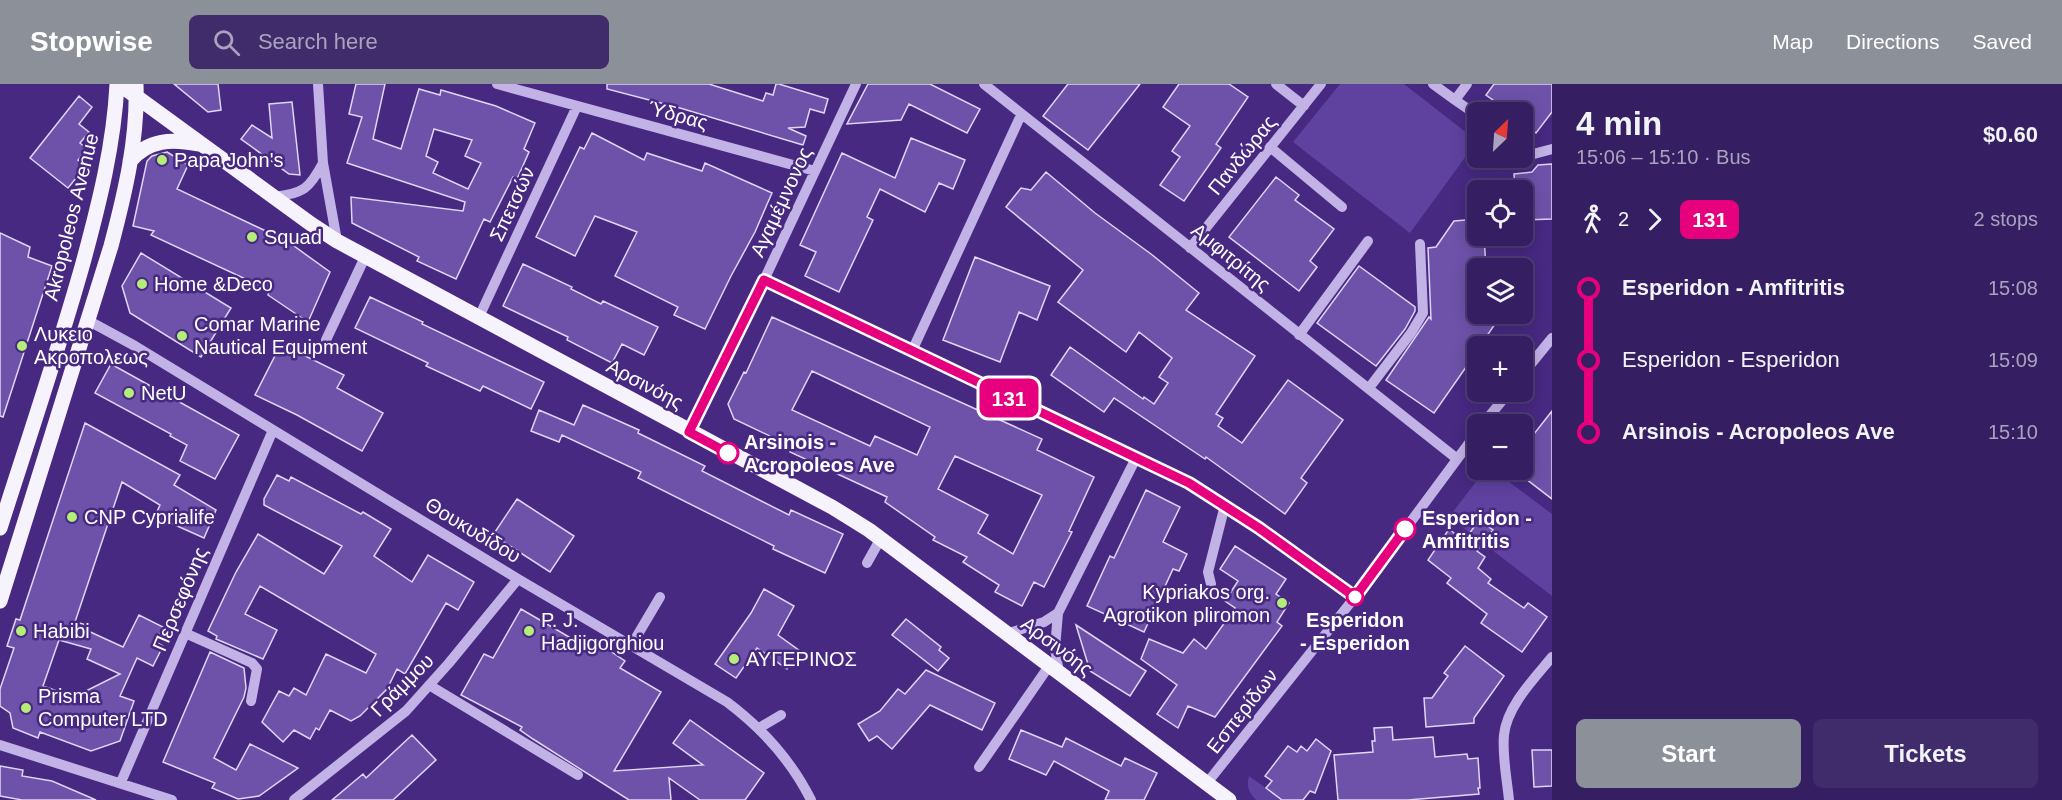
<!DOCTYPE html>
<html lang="en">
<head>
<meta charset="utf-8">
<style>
	body { margin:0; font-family:Helvetica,sans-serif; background:#402c6b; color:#f1f3f6; height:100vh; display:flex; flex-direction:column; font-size:22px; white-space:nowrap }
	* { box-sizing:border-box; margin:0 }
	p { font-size:20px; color:#aaa2be }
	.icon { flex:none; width:33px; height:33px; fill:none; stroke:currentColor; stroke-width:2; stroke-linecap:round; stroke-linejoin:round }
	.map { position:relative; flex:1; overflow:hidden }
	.side { display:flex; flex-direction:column; background:#351f62; width:510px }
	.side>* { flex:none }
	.badge { padding:0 12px; border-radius:9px; font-size:21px; line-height:39px }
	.needle { width:39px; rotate:25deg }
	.tools { position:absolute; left:1467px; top:18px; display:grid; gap:12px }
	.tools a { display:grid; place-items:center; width:66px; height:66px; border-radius:9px; background:#351f62; box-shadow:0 3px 15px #0003,0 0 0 2px #4f3d77; font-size:30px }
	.map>.badge { position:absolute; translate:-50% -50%; box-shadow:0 0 0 3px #fff }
	.legs { display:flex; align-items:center; gap:9px; height:66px; padding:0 24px; font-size:20px }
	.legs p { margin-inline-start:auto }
	.head { display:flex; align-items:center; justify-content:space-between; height:102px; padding:0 24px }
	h1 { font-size:33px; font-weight:600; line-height:45px }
	.primary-button { display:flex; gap:12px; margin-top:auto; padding:12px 24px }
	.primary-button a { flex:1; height:69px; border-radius:9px; background:#8c9099; color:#fff; font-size:24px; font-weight:600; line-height:69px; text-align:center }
	.primary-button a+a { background:#402c6b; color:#f1f3f6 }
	ul { padding:0 24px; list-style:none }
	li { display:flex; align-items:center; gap:21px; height:72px; font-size:22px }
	li i { display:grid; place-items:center; width:9px; height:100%; margin:0 8px; background:currentColor }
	li i::after { content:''; width:15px; height:15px; margin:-8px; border:4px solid; border-radius:50%; background:#351f62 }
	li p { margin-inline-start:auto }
	li:first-child i { background:linear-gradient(#0000 50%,currentColor 0) }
	li:last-child i { background:linear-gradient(currentColor 50%,#0000 0) }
	header { display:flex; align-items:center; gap:36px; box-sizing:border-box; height:84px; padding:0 30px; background:#8c9099; color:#fff }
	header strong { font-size:28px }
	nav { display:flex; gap:33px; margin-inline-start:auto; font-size:21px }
	.search { width:420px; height:54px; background:#402c6b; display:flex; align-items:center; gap:15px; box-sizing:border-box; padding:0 21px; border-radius:9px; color:#aaa2be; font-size:22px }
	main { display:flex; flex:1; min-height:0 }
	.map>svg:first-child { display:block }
	.green { fill:#5f41a0 }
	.building { fill:#6e52aa; stroke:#dfd5f5; stroke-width:1.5; fill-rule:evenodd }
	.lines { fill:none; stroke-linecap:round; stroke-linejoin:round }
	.minor { stroke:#c3b2e6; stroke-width:10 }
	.major { stroke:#f7f3fd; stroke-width:15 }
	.line-1-casing { stroke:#fff; stroke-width:14 }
	.line-1 { stroke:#e6007e; stroke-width:9 }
	.poi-dot { fill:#b5ed79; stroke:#472982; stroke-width:2 }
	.stop-1-dot { fill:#fff; stroke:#e6007e; stroke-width:3 }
	.labels { text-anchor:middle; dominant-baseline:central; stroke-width:5; stroke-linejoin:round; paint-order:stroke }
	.street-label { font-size:20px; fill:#fff; stroke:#472982 }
	.poi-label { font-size:20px; fill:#fff; stroke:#472982; text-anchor:start }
	.stop-label { font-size:20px; font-weight:bold; fill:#fff; stroke:#472982; text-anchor:start }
</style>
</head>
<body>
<header>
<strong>Stopwise</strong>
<div class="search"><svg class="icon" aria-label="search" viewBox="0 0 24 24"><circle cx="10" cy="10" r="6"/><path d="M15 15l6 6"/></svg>Search here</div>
<nav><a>Map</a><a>Directions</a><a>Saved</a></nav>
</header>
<main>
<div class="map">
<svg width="1552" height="716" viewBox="0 0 1552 716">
	<rect width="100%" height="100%" fill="#472982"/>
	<path class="green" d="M1340,0h64l73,57 -67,92 -117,-91z
		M1485,386h8l59,44v82l-103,-79z
		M1249,692l34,24h-27c-7,-7 -10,-14 -7,-24z"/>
	<path class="building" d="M174,0h44l3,26 -13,2z
		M356,0h29l-12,55 28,10 18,-60 21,6 1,-5 55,16 39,17 -11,26 5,3 -12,27 -4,-2 -23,45 -6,-3 -28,60 -39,-18 2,-4 -67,-34 -1,-26 112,14 2,-9 -118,-39 15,-46 -13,-3zM434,45l38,11 -7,16 16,7 -13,26 -35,-16 5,-11 -12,-6z
		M607,0h102l54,17 3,-8 7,2 3,-11h3l49,15 -4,14 -14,-4 -5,18 -17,1 18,8 -3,9 -123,-37 -73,-19z
		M868,0h62l50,25 -13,24 -58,-29 -8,16 -54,4z
		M1068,0h72l-52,66 -45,-34z
		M1179,0h50l19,13 -32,47 5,4 -37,53 -24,-16 20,-28 -8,-6 18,-25 -27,-19z
		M1494,0h58v28l-16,21 -14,-11v-10h-12l-24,-17z
		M79,12l13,11 -13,17 10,8 -9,11 7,6 -9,11 8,6 -18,22 -38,-30z
		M292,18l8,73 -11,-1 -48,-35 11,-14 20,13 -3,-34z
		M592,49l52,27 3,-7 55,18 3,-8 67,30 -17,39 -24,44 -26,53 -31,-14 4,-8 -63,-31 22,-44 -42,-16 -20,40 -39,-19 44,-90 4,2z
		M911,54l54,22 -12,29 -14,-6 -14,29 -45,-23 -13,28 6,3 -34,72 -34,-16 11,-24 -16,-7 42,-92 53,25z
		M167,68l21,13 -11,24 110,52 43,31 -22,50 -40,-27 1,-5 -118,-55 3,-4 -21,-5 14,-65 5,-5z
		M1552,80v55l-30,1v-30h-7l-1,-16 18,-2 6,-7z
		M1046,88l49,41 56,41 48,39 -13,17 69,46 -39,58 7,4 -5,8 24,17 46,-63 55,40 -42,58 6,5 -22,31 -79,-57 -1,2 -91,-61 -10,14 -53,-37 19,-28 73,52 1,-2 10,7 14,-21 -9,-6 13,-19 -33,-26 -13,20 -68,-50 25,-32 -77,-63 15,-19 10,2z
		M1276,93l23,18 -4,5 39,29 -24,32 7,6 -18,24 -70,-54z
		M1478,135v17h6l2,32h-8v46h16l1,10 -15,22h-2v4l-44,63 -48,-33 43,-63 2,2 -3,-71 8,-1 18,-26z
		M0,149l30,14 -2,10 24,9 -49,151 -3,-1z
		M141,169l90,55 -30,49 -71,-44 -8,-27z
		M975,173l75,29 -13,34 -18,-8 -19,50 -57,-22z
		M523,180l49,23 -1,2 30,15 2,-3 55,26 -14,28 -22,-11 -10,19 -45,-23 1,-3 -65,-31z
		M1359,182l56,41v4l-10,18 -29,37 -59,-43z
		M370,213l53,25 -1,2 122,58 -13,27 -48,-23 -3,5 -54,-25 2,-3 -73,-35z
		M772,233l270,122 -5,11 57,27 -25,54 3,1 -28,55 -10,-5 -12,24 -27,-14 4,-7 -36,-23 4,-5 -34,-17 2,-3 -50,-35 2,-5 -97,-45 3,-5 -59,-28 -6,-15 16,-32 2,1zM812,287l118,56 -13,28 -42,-19 -5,10 -78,-36zM955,372l87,39 -29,59 -35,-21 10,-18 -50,-26z
		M281,260l63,31 -7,13 46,25 -21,38 -65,-36 -42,-20z
		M111,280l128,71 -24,44 -35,-18 7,-16 -17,-9 1,-2 -76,-41z
		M583,321l56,25 -1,3 67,33 -3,5 87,44 2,-5 52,24 -18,39 -52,-24 1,-3 -136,-68 3,-6 -79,-37 -3,7 -28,-11 8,-21 35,15z
		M1552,327v88l-30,-23v-51l12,9z
		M85,339l95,52 -6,10 42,25 -12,28 -49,-22 5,-11 -38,-23 -47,140 12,3 -1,5 37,17 16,-32 24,12 -7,15 7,4 -10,20 -16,-8 -17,38 14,5 -14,40 -29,10 -51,-19 -2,6 -25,-10 -3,-15 -10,-7v-17l14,-41 -7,-2 9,-27 4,1zM59,556l32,9 -4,10 33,15 -46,23 -31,-11z
		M277,391l12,6 2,-4 70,37 2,-2 28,17 -17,27 38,26 16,-27 46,27 -16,28 -12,-7 -41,71 -8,-5 -10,20 -27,27 -9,5 -21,-11 -11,20 -3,-2 -6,11 -16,-9 -11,12 -21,-20 17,-31 10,5 5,-8 12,7 20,-41 40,19 10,-19 -116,-68 -15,28 32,16 -14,29 -47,-20 1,-3 -9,-5 28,-59 22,-38 66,40 18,-28 -78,-41v-6z
		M1146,406l34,17 -17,35 24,12 -8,17 -6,-2 -29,63 -57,-26 23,-50 4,2z
		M517,415l57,37 -24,36 -57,-37z
		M1479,436l14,10 -16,21 8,6 -7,11 13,11 -3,4 36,25 4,-5 19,14 -25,35 -41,-29 6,-9 -40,-31 4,-5 -23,-18 21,-31 15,12z
		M1235,462l51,33 -10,15 13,9 -12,19 5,4 -67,91 -27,-11 -10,22 -21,-14 20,-29 -36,-26 8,-20 34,14 11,-14 12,10 29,-41 -10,-7 13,-20 -18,-12z
		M764,505l30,17 -16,29 22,16 -13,18 -30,-21 -21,30 -21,-14 36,-51z
		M521,525l72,42 4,-7 6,5 1,-2 21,14 -5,7 41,24 -47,79 89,-6 -30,-22 17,-23 74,53 -19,27h-45l-31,-22 2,22h-42l-96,-61 -13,-9 2,-3 -61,-32 23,-41 9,4z
		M906,535l35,28 -2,3 10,8 -11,13 -46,-36z
		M1076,541l70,46 -16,25 -40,-25z
		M1465,562l39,30 -30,42v5l-48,4 -2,-29h8l16,-22 -4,-3z
		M210,568l34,16 2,20 -2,9 -30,61 22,12 14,-26 48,24 -39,28 -21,3 -26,-11 3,-5 -52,-21z
		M926,586l69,33 -13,27 -52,-25 -38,44 -15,-13 -8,5 -11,-17 22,-13 18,-22 7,5z
		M1392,643l1,13 40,-3 2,20 32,-3 1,5 10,-1 2,30h-2l1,6 -71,6h-70l-4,-45 39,-3 -1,-11h3l-1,-13z
		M1021,646l41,17 4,-9 55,28 4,-8 32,15 -13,27h-39l4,-9 -55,-30 -8,14 -37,-16z
		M412,651l24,25 -43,40h-61l31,-26 3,4z
		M1316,655l15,12 -16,42 -5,-2 -7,9h-21l-16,-12 6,-7 -7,-5 23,-30 9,6 4,-6 6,5z
		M1532,666h20v36l-18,1z
		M0,682l23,4 -1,6 30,5 44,19h-74l-22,-4z"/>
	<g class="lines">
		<path class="minor" d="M318,0l5,79 14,78
			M497,0l318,87
			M984,0l472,374
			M1276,0l28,22
			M1433,0l22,16 12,-16
			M1455,16l23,16
			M1270,63l72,60
			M1522,73l30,-8
			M274,113c30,-4 35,-8 49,-34
			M1190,164l131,-164
			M764,196l425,203 70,45 96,69
			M479,233l98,-211
			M89,237l46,25 383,233 209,123c36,27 64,58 84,98
			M1299,251l69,-94
			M326,256l39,-83
			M912,267l109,-236
			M1522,291l30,-37
			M1369,304l42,-55 12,-20 -3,-69
			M1483,340l26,-32
			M689,348l75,-152 92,-196
			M867,479l14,-25
			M1211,500l-3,-12 17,-67
			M185,549l67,30 5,6 -6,32
			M1006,550l38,-12 14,-9
			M631,562l29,-49
			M1059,589l-4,-25 3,-35 78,-155
			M429,601l149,90
			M759,644l22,-13
			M0,661l172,55
			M979,683l70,-101
			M121,698l152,-352
			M1207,699l148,-186 123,-166
			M294,716l112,-89 43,-48 69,-84
			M1509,716c-2,-21 -7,-44 -5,-65 3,-29 30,-56 48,-78"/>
		<path class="major" d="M119,0l192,140 26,17 495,266 37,23 360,270
			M130,77c19,-22 42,-22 68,-17
			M0,444c28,-88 58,-176 83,-265 16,-59 31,-118 34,-179
			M0,517l111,-355c14,-53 27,-107 25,-162"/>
	</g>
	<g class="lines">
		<g class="line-1-casing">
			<path id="line-1" d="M728,369l-39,-21 75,-152 425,203 70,45 96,69 50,-68"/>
		</g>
		<use href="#line-1" class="line-1"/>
	</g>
	<g class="poi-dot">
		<circle cx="162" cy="76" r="6"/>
		<circle cx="252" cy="153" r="6"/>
		<circle cx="142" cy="200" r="6"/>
		<circle cx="182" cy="252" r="6"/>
		<circle cx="22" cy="262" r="6"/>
		<circle cx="129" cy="309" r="6"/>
		<circle cx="72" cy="433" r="6"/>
		<circle cx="1282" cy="519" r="6"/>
		<circle cx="21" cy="547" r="6"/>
		<circle cx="529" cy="547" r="6"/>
		<circle cx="734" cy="575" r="6"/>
		<circle cx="26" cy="624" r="6"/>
	</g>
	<g class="stop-1-dot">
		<circle cx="728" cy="369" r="10"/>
		<circle cx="1405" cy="445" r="10"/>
		<circle cx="1355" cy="513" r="8"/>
	</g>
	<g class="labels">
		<g class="street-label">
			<text transform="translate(678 31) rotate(15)">Ύδρας</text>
			<text transform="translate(1242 71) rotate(-51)">Πανδώρας</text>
			<text transform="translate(781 118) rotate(-65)">Αγαμέμνονος</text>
			<text transform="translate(512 120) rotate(-65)">Σπετσών</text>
			<text transform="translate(71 133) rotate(-76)">Akropoleos Avenue</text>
			<text transform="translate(1231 173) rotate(39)">Αμφιτρίτης</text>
			<text transform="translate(645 300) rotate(28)">Αρσινόης</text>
			<text transform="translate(473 446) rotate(31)">Θουκυδίδου</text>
			<text transform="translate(180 515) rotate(-67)">Περσεφόνης</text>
			<text transform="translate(1057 562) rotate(37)">Αρσινόης</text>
			<text transform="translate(402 601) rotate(-45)">Γράμμου</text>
			<text transform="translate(1242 627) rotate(-52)">Εσπερίδων</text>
		</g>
		<g class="poi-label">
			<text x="174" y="76">Papa John's</text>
			<text x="264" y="153">Squad</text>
			<text x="154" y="200">Home &amp;Deco</text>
			<text x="194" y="240">Comar Marine<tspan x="194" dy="23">Nautical Equipment</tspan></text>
			<text x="34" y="250">Λυκειο<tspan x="34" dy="23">Ακροπολεως</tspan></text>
			<text x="141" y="309">NetU</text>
			<text x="84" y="433">CNP Cyprialife</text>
			<text x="1270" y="508" text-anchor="end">Kypriakos org.<tspan x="1270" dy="23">Agrotikon pliromon</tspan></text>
			<text x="541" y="536">P. J.<tspan x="541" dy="23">Hadjigorghiou</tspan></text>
			<text x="33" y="547">Habibi</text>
			<text x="746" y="575">ΑΥΓΕΡΙΝΟΣ</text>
			<text x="38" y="612">Prisma<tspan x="38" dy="23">Computer LTD</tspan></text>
		</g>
		<g class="stop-label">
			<text x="744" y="358">Arsinois -<tspan x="744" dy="23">Acropoleos Ave</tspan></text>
			<text x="1422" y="434">Esperidon -<tspan x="1422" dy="23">Amfitritis</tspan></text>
			<text x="1355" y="536" text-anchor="middle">Esperidon<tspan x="1355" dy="23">- Esperidon</tspan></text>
		</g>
	</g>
</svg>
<div class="tools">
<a><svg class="needle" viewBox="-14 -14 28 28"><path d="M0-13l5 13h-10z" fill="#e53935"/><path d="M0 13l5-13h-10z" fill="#aaa2be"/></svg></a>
<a><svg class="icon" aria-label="locate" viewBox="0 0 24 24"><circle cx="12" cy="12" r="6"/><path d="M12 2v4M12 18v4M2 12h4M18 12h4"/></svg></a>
<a><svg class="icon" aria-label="layers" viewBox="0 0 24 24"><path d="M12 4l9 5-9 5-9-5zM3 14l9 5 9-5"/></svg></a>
<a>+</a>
<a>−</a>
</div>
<b class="badge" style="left:1009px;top:314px;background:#e6007e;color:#fff">131</b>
</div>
<section class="side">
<div class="head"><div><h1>4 min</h1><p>15:06 – 15:10 · Bus</p></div><b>$0.60</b></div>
<div class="legs"><svg class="icon" aria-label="walk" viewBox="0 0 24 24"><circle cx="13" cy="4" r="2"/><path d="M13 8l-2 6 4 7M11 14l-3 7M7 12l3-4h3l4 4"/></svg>2<svg class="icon" aria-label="forward" viewBox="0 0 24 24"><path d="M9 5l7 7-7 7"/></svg><b class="badge" style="background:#e6007e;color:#fff">131</b><p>2 stops</p></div>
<ul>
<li><i style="color:#e6007e"></i><b>Esperidon - Amfitritis</b><p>15:08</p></li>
<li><i style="color:#e6007e"></i><span>Esperidon - Esperidon</span><p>15:09</p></li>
<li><i style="color:#e6007e"></i><b>Arsinois - Acropoleos Ave</b><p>15:10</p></li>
</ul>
<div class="primary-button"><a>Start</a><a>Tickets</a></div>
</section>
</main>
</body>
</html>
